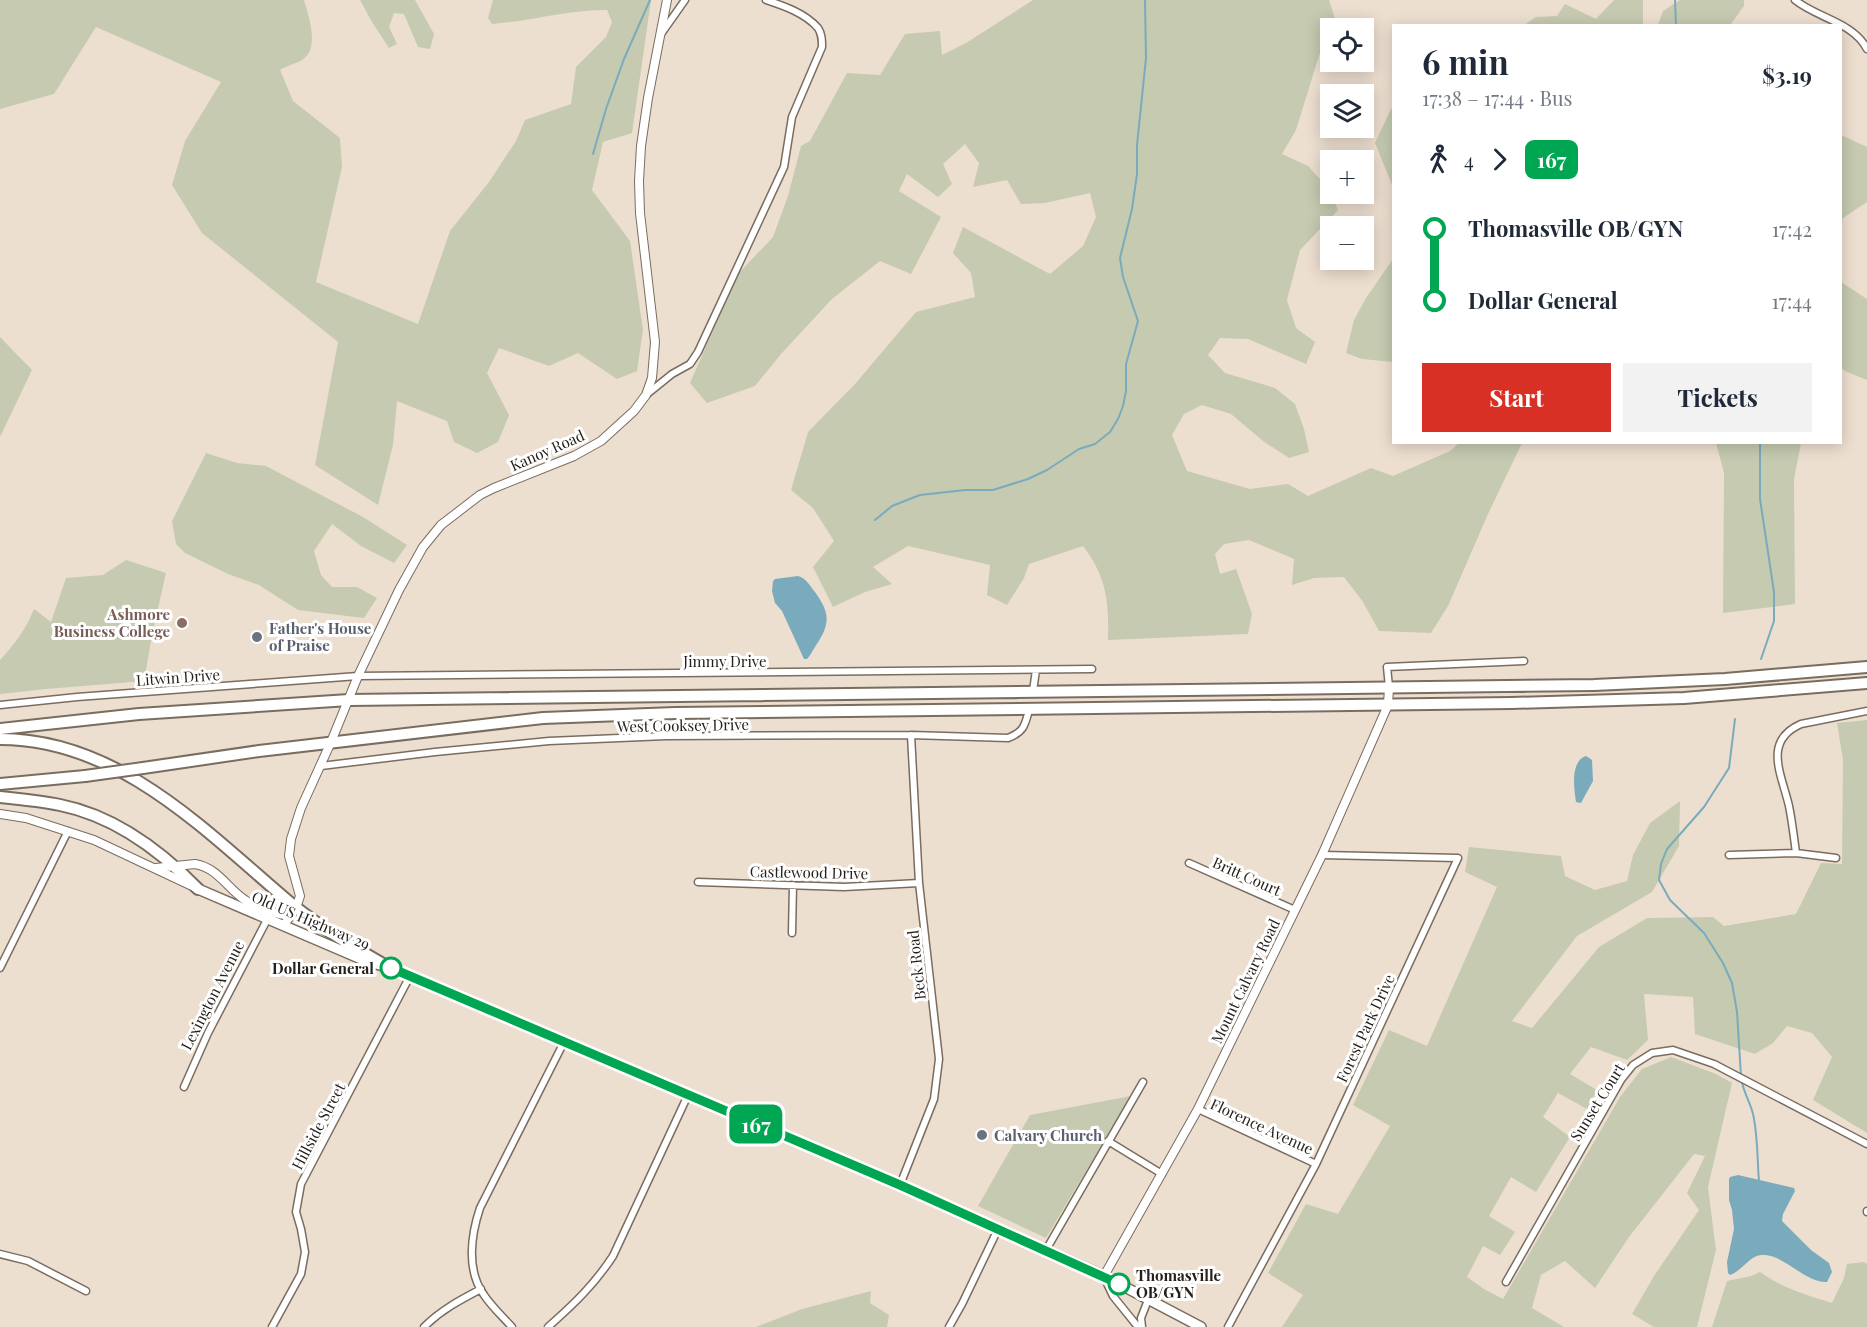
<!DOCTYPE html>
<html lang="en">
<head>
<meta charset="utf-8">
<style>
	body { margin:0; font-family:"Playfair Display",serif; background:#f2f2f3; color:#1f2937; height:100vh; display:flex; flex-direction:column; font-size:22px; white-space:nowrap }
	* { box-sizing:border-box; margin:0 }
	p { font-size:20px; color:#747a83 }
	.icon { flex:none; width:33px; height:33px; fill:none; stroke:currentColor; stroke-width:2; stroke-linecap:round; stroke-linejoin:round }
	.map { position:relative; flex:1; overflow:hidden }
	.drawer { position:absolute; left:1392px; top:24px; width:450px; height:420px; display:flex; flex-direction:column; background:#fff; border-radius:0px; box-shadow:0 3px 15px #0003 }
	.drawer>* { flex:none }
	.badge { padding:0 12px; border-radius:9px; font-size:21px; line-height:39px }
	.fabs { position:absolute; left:1320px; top:18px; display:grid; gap:12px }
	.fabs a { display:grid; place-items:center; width:54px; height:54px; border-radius:0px; background:#fff; box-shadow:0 3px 15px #0003; font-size:30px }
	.map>.badge { position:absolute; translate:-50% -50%; box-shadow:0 0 0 3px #fff }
	.legs { display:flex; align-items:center; gap:9px; height:66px; padding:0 30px; font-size:20px }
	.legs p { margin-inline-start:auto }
	.summary { display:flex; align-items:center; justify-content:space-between; height:102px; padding:0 30px }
	h1 { font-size:33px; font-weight:700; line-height:45px }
	.button { display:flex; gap:12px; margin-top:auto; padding:12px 30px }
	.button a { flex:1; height:69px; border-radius:0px; background:#d93025; color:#fff; font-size:24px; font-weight:700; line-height:69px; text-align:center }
	.button a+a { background:#f2f2f3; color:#1f2937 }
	ul { padding:0 30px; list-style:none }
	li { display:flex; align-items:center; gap:21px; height:72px; font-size:22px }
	li i { display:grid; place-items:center; width:9px; height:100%; margin:0 8px; background:currentColor }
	li i::after { content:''; width:15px; height:15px; margin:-8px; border:4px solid; border-radius:50%; background:#fff }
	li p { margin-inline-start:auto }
	li:first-child i { background:linear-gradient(#0000 50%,currentColor 0) }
	li:last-child i { background:linear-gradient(currentColor 50%,#0000 0) }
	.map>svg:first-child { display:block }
	.green { fill:#c5cab0 }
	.water { fill:#7aabbd }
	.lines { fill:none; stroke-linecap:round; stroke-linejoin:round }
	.stream { stroke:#7aabbd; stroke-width:2 }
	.minor-casing { stroke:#796d60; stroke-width:9 }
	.tertiary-casing { stroke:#796d60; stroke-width:10 }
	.secondary-casing { stroke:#796d60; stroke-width:12 }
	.trunk-casing { stroke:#796d60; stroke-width:14 }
	.minor { stroke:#fff; stroke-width:6 }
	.tertiary { stroke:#fff; stroke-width:8 }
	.secondary { stroke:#fff; stroke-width:9 }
	.trunk { stroke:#fff; stroke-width:10 }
	.trunk-bridge-casing { stroke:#796d60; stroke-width:14; stroke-linecap:butt }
	.trunk-bridge { stroke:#fff; stroke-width:10 }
	.line-1-casing { stroke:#fff; stroke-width:14 }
	.line-1 { stroke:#00a651; stroke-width:9 }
	.education-dot { fill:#8d6e63; stroke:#fff; stroke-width:2 }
	.worship-dot { fill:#6b7280; stroke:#fff; stroke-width:2 }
	.stop-1-dot { fill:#fff; stroke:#00a651; stroke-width:3 }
	.labels { text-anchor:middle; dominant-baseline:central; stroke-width:6; stroke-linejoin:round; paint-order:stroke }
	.street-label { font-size:15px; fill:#25201a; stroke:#fff }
	.education-label { font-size:15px; font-weight:bold; fill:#785e54; stroke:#fff; text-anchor:end }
	.worship-label { font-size:15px; font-weight:bold; fill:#5b616d; stroke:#fff; text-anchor:start }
	.stop-label { font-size:15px; font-weight:bold; fill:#25201a; stroke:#fff; text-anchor:end }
</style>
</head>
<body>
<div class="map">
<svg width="1867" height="1327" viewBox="0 0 1867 1327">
	<rect width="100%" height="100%" fill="#eddfd0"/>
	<path class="green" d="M0,0h304c5,17 16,49 -2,60 -7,4 -16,6 -22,10l13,31 47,37 2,29 -26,115 102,42 32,-93 39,-49 27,-41 9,-21 46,-16 5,-37 30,-30 6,-15 -5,-12c-39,0 -76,11 -115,14l-4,-6 5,-18h158l-19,133 -29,9 -11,48 38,51 13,89 -6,41 -20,8 -39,-26 -29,13 -50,-18 -12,25 22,42 -11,27 -21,11 -23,-11 -7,-21 -50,-20 -4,44 -15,60 -63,-40 23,-123 -136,-109 -30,-48 13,-44 36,-59 -125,-55 -42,67 -54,15z
		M360,0h55l19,34 -4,15 -12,-2 -14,-33 -10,-1 -5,14 8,17 -8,4 -17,-26z
		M1033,0h296l6,19 -13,27 -26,84 -14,24 26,12 21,23 9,21 -38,40 -13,50 9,28 19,14 -9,22 -58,-25 -28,-1 -12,17 17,18 50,15 20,16 9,25 5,23 -20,6 -26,-17 -32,-27 -29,-9 -18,9 -12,21 15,36 63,18 38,-5 20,12 63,-28 22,8 57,-25 9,-8h63l-34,71 -40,92 -17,27 -52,-2 -16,-29 -19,-25 -30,1 -22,7 2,-26 -45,-19 -25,4 -9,10 5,20 16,-5 16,45 -4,20 -140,6c1,-37 -1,-63 -25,-94l-54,18 -5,14 -17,27 -20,-10 3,-30 -82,-19 -35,21 19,17 -27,8 -32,15 -20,-40 21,-26 -21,-33 -22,-18 17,-58 47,-48 61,-72 59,-15 -4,-24 -18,-20 10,-26 87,47 33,-28 13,-29 -6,-24 -45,10 -24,1 -14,-24 -34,7 6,-24 -14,-19 -22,20 9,20 -14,13 -31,-23 -8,17 42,26 -30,57 -31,-13 -48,38 -51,55 -26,32 -48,17 -17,-20 48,-109 35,-37 15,-41 13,-50 9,-5 37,-68 33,2 25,-41 35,-3 2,24 24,-12z
		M1614,0h29v25h-119l12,-8 21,-1 8,-12 31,15z
		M1680,0h64v6l-14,19h-72l5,-14z
		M1393,108v79l-18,-44 16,-34z
		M1841,135l26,12v55l-24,16 -2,6z
		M1393,259v103l-31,-3 -16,-6 8,-33 12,-22z
		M1841,282l26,17v81l-22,-9 -4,-4z
		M0,337l32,33 -32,67z
		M1716,443h85l-7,36 1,125 -72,9 1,-140z
		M206,453l31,10 29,3 97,51 44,28 -13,18 -33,-17 -29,-22 -18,27 7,24 11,12h25l20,11 -13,20 -66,-8 -39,-25 -31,-11 -43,-21 -9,-9 -4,-23z
		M126,560l40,13 -13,57 -9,51 -98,8 -46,5v-34c15,-16 26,-31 34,-51l17,13 15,-44 37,-3z
		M1867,720v413l-54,-33 19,-43 -20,-24 -25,-7 -14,17 -18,11 -60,-20 -2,-37 -49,-3 4,46 -21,20 -36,-13 -21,27 27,16 -10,19 -29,-16 -15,24 27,20 -34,55 -25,-15 -22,39 26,16 -15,23 -17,-9 -16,31 17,12 19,10 117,-202 22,-28 29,-12 45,17 16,9 -24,104 8,63 -19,77h-43l-22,-13 22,-38 45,-66 -12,-17 18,-37 -11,-2 -65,83 -34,51 -30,-27 -24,14 -9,33 32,19h-282l21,-32 -35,-22 38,-69 32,10 52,-88 -37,-21 36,-75 38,16 70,-159 -32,-15 4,-25 92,9 4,20 30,14 32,-9 6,-26 17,-32 30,-22 -1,45 -27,46 -75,44 -65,85 20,7 67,-81 48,-29 66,-1 11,9 72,-12 25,-51 21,1 1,-104 -6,-37z
		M1131,1096l-85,142 -68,-32 52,-91z
		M1864,1262l3,2v63h-155l15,-46 24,-5 9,-4c22,16 47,23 72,31l12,-25 3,-14z
		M871,1291l-1,12 19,12 -2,12h-131l46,-18z"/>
	<path class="water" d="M798,576c8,2 12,10 17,16 16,22 15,33 0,55 -3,4 -4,8 -8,12h-3l-22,-48 -7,-8 -3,-12 1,-10 2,-2z
		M1586,756l6,4 1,21 -12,22 -5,-1c-2,-13 -6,-41 10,-46z
		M1738,1175l56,13 1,3 -12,23 -1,7 29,29 18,13 3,9 -5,10c-23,1 -42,-28 -65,-27 -12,0 -20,16 -32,20l-2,-2 -1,-11 7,-33 -2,-19 -3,-10v-21l1,-2z"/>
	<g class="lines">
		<path class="stream" d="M1675,0l1,26
			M593,154l13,-45 18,-50 26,-59
			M1760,442v57l14,93v29l-13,38
			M875,520l17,-14 28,-11 45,-5h28l35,-11 19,-9 32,-21 16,-5 15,-12 8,-13 5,-13 3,-15v-27l12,-43 -15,-44 -3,-19 12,-49 5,-35v-29l9,-87 -1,-58
			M1735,719l-6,49 -25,39 -37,42 -6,15 -2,16 11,20 34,33 19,30 9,20 5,29 4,64
			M1742,1082c2,11 8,20 11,32 5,22 4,44 6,67"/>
		<g class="minor-casing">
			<path id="minor" d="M1795,0c22,18 58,22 72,49
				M661,34l24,-34
				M646,395l26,-21 18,-10 8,-12 86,-185 8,-50 30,-70c0,-7 0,-13 -4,-19 -13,-15 -34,-22 -52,-28
				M1389,687l-2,-20 137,-6
				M1033,691l3,-21
				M0,705l77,-8 281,-21 734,-7
				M321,766l114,-14 114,-11 117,-5 245,-1 97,3c16,-6 17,-13 21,-28
				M1796,853c-2,-16 -4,-32 -7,-47 -7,-31 -27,-65 12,-82l66,-13
				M1729,855l67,-2 40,5
				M1189,863l106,47
				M698,882l146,5 75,-4
				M792,933l1,-48
				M0,968l68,-137
				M184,1087l24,-54 60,-115
				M1198,1109l118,55
				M1108,1141l54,33
				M900,1185l34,-86 5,-40 -20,-176 -8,-148
				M1867,1211v1
				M1046,1250l97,-168
				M0,1254l28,7 58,30
				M1104,1277l9,19 25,31
				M1506,1282l115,-202 12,-15 19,-12 21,-3 41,14 153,80
				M272,1327l29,-53 4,-22 -4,-23 -5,-17 5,-28 109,-208
				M424,1327c17,-17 36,-27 57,-38
				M512,1327c-9,-10 -20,-20 -28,-32 -18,-25 -13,-60 -4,-87l84,-166
				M548,1327c26,-23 46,-42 65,-71l75,-161
				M949,1327l13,-23 36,-75
				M1142,1327l-1,-9 7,-18
				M1228,1327l88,-163 142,-306 -136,-3"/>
		</g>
		<g class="tertiary-casing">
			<path id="tertiary" d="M0,814l26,4 68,22 100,47
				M156,868l39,-4c23,4 32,24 50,36 13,10 29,13 44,16
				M284,925l12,-17 4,-12 -11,-40 2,-17 10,-31 30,-66 27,-66 41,-86 24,-43 18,-22 39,-30 14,-7 80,-32 27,-15 33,-30 12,-16 6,-17 3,-36 -15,-129 -1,-32 2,-35 7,-48 19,-98
				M1104,1276l94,-167 124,-254 66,-150 1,-18"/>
		</g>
		<g class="secondary-casing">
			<path id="secondary" d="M198,889l168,72 24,7 510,217 204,91 97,51"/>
		</g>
		<g class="trunk-casing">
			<path id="trunk" d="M0,729l139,-15 210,-14 1245,-15 131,-6 142,-12
				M0,739c121,0 208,95 294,167 30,24 63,43 96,62
				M143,768l116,-17 284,-33 132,-5 837,-10 172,-5 183,-15
				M0,784l85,-8
				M0,797c20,2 41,4 60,8 55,11 100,45 138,84"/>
		</g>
		<use href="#minor" class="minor"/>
		<use href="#tertiary" class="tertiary"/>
		<use href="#secondary" class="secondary"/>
		<use href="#trunk" class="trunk"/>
		<g class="trunk-bridge-casing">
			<path id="trunk-bridge" d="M85,776l58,-8"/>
		</g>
		<use href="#trunk-bridge" class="trunk-bridge"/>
	</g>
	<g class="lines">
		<g class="line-1-casing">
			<path id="line-1" d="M391,968l509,217 219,99"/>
		</g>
		<use href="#line-1" class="line-1"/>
	</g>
	<circle class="education-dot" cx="182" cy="623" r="6"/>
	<g class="worship-dot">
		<circle cx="257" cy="637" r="6"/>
		<circle cx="982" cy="1135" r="6"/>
	</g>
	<g class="stop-1-dot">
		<circle cx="391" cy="968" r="10"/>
		<circle cx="1119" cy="1284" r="10"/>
	</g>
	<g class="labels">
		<g class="street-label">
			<text transform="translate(547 450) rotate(-24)">Kanoy Road</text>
			<text x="725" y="661">Jimmy Drive</text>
			<text transform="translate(178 677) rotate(-4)">Litwin Drive</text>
			<text transform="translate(683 725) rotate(-1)">West Cooksey Drive</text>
			<text transform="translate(809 872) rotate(1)">Castlewood Drive</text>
			<text transform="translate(1247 876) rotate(24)">Britt Court</text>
			<text transform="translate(311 920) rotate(23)">Old US Highway 29</text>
			<text transform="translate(916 965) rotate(-96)">Beck Road</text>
			<text transform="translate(1245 981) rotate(-64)">Mount Calvary Road</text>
			<text transform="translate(212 995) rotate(-63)">Lexington Avenue</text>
			<text transform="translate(1365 1028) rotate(-65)">Forest Park Drive</text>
			<text transform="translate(1597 1102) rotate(-58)">Sunset Court</text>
			<text transform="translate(318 1126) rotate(-62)">Hillside Street</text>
			<text transform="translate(1262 1126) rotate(25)">Florence Avenue</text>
		</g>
		<g class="education-label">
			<text x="170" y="614">Ashmore<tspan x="170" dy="17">Business College</tspan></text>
		</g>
		<g class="worship-label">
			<text x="269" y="628">Father's House<tspan x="269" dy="17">of Praise</tspan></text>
			<text x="994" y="1135">Calvary Church</text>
		</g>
		<g class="stop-label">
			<text x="374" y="968">Dollar General</text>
			<text x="1136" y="1275" text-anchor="start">Thomasville<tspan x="1136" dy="17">OB/GYN</tspan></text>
		</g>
	</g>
</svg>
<div class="fabs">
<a><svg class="icon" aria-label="locate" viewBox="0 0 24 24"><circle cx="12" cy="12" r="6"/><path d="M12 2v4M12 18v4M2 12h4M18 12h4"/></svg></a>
<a><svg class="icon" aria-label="layers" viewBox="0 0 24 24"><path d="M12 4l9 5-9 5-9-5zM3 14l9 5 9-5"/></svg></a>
<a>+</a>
<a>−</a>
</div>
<b class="badge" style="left:756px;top:1124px;background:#00a651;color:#fff">167</b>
<section class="drawer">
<div class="summary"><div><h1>6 min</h1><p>17:38 – 17:44 · Bus</p></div><b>$3.19</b></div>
<div class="legs"><svg class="icon" aria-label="walk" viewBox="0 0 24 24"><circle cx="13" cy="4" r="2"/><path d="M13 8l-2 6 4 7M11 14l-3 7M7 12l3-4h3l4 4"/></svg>4<svg class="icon" aria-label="forward" viewBox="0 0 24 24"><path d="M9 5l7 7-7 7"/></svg><b class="badge" style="background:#00a651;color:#fff">167</b></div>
<ul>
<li><i style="color:#00a651"></i><b>Thomasville OB/GYN</b><p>17:42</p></li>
<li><i style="color:#00a651"></i><b>Dollar General</b><p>17:44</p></li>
</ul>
<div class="button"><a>Start</a><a>Tickets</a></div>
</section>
</div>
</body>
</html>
